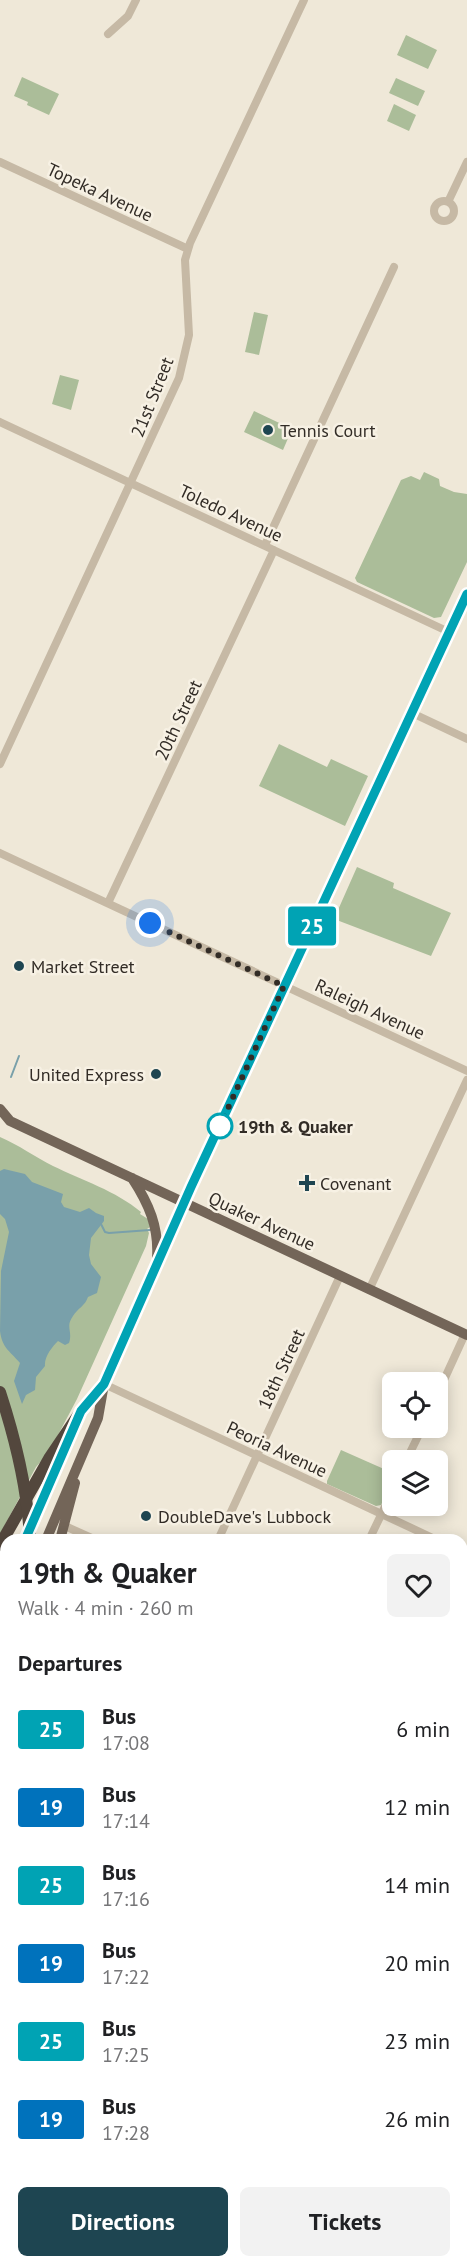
<!DOCTYPE html>
<html lang="en">
<head>
<meta charset="utf-8">
<style>
	body { margin:0; font-family:"PT Sans",sans-serif; background:#f2f2f2; color:#202124; height:100vh; display:flex; flex-direction:column; font-size:22px; white-space:nowrap }
	* { box-sizing:border-box; margin:0 }
	p { font-size:20px; color:#757577 }
	.icon { flex:none; width:33px; height:33px; fill:none; stroke:currentColor; stroke-width:2; stroke-linecap:round; stroke-linejoin:round }
	.map { position:relative; flex:1; overflow:hidden }
	.sheet { position:absolute; left:0px; top:1534px; width:468px; height:734px; display:flex; flex-direction:column; background:#fff; border-radius:18px 18px 0 0; box-shadow:0 3px 15px #0003 }
	.sheet>* { flex:none }
	.badge { padding:0 12px; border-radius:4px; font-size:21px; line-height:39px }
	.tools { position:absolute; left:382px; top:1372px; display:grid; gap:12px }
	.tools a { display:grid; place-items:center; width:66px; height:66px; border-radius:9px; background:#fff; box-shadow:0 3px 15px #0003; font-size:30px }
	.you { position:absolute; width:30px; height:30px; margin:-15px; border:4px solid #fff; border-radius:50%; background:#1a73e8; box-shadow:0 0 0 9px #1a73e833 }
	.map>.badge { position:absolute; translate:-50% -50%; box-shadow:0 0 0 3px #fff }
	h2 { padding:0 18px; font-size:22px; line-height:54px }
	.round { display:grid; place-items:center; flex:none; width:63px; height:63px; border-radius:9px; background:#f2f2f2 }
	.summary { display:flex; align-items:center; justify-content:space-between; height:102px; padding:0 18px }
	h1 { font-size:28px; font-weight:700; line-height:45px }
	.action { display:flex; gap:12px; margin-top:auto; padding:12px 18px }
	.action a { flex:1; height:69px; border-radius:9px; background:#1e4551; color:#fff; font-size:24px; font-weight:700; line-height:69px; text-align:center }
	.action a+a { background:#f2f2f2; color:#202124 }
	ul { padding:0; list-style:none }
	li { display:flex; align-items:center; gap:18px; height:78px; padding:0 18px }
	li div { flex:1 }
	li b { display:block; font-size:22px }
	li em { font-style:normal }
	li .badge { min-width:66px; font-weight:700; text-align:center }
	.map>svg:first-child { display:block }
	.green { fill:#abbd99 }
	.water { fill:#79a0aa }
	.lines { fill:none; stroke-linecap:round; stroke-linejoin:round }
	.stream { stroke:#79a0aa; stroke-width:2 }
	.minor { stroke:#c6b9a5; stroke-width:8 }
	.major { stroke:#736558; stroke-width:10 }
	.highway { stroke:#53473d; stroke-width:12 }
	.highway-bridge { stroke:#53473d; stroke-width:12 }
	.line-casing { stroke:#fff; stroke-width:14 }
	.line { stroke:#00a3b4; stroke-width:9 }
	.walk { stroke:#322c26; stroke-width:6; stroke-dasharray:0 10.8 }
	.poi-dot { fill:#1e4551; stroke:#f7f1e4; stroke-width:2 }
	.stop-dot { fill:#fff; stroke:#00a3b4; stroke-width:3 }
	.labels { text-anchor:middle; dominant-baseline:central; stroke-width:5; stroke-linejoin:round; paint-order:stroke }
	.street-label { font-size:18px; fill:#322c26; stroke:#f7f1e4 }
	.poi-label { font-size:18px; fill:#322c26; stroke:#f7f1e4; text-anchor:start }
	.stop-label { font-size:18px; font-weight:bold; fill:#322c26; stroke:#f7f1e4; text-anchor:start }
</style>
</head>
<body>
<div class="map">
<svg width="467" height="2267" viewBox="0 0 467 2267">
	<rect width="100%" height="100%" fill="#efe8d8"/>
	<path class="green" d="M406,35l31,15 -9,19 -31,-14z
		M22,77l37,17 -10,21 -22,-10 1,-3 -14,-6z
		M396,78l29,13 -7,15 -29,-13z
		M394,104l22,11 -7,16 -22,-10z
		M254,312l14,3 -9,40 -14,-3z
		M60,375l19,5 -8,30 -19,-6z
		M254,411l38,18 -9,21 -39,-18z
		M424,472l15,7 1,7 14,6 13,2v68l-26,55 -7,1 -77,-36 -2,-4 46,-98 10,-4 9,4z
		M279,744l48,23 4,-8 37,17 -23,50 -86,-40z
		M357,867l37,16 -1,5 58,25 -20,43 -97,-37z
		M0,1137c19,8 35,20 53,29 29,14 63,25 88,46l-1,2 8,5 2,8 -3,2 2,4 -3,13 -69,153 -28,53 -13,15 -36,67z
		M341,1450l52,23v7l-12,25 -5,1 -49,-22v-3z
		M462,2119l5,3v145h-105l2,-5h98z"/>
	<path class="water" d="M4,1169l21,5 7,8 31,12 -2,8 3,5 16,5 9,-4 7,5 8,3v5l-13,17 -2,17 2,9 10,13 -4,16 -9,4c-3,9 -10,11 -15,19 -8,11 0,15 -4,27l-4,2 -7,-4c-6,6 -14,16 -13,25l-9,11 -1,13 -9,5 -4,9 -8,-23 6,-18c-10,-12 -18,-15 -20,-32l1,-60 8,-39 -4,-13 -5,-5v-43z"/>
	<g class="lines">
		<path class="stream" d="M11,1077l8,-21
			M101,1224l4,8 4,1 41,-3"/>
		<path class="minor" d="M108,34l20,-18 8,-16
			M0,162l188,87
			M434 211a10 10 0 1 1 20 0a10 10 0 1 1-20 0Z
			M448,202l19,-40
			M0,422l449,210
			M265,545l129,-278
			M412,713l55,26
			M0,764l179,-386 10,-43 -4,-75 5,-17 114,-243
			M0,853l467,218
			M108,903l166,-353
			M369,1290l98,-210
			M104,1384l333,156
			M438,1393l27,-59
			M406,1461l16,-33
			M65,1526l31,14
			M218,1540l122,-264
			M369,1540l24,-50
			M462,1552l5,2
			M462,1667l5,-11
			M462,1712l5,2
			M462,1902l5,-11"/>
		<path class="major" d="M0,1109l10,12 457,214
			M132,1178c17,26 27,49 25,80
			M29,1532l52,-121 23,-27
			M46,1540l52,-122 6,-34 80,-182 283,-608
			M60,1540l15,-57
			M0,1598l6,-13
			M0,1651l6,-15
			M0,2249l6,18
			M105,2262l1,5"/>
		<path class="highway" d="M0,1545l50,-88 31,-46
			M0,1707l6,-16
			M0,1750l6,44
			M0,1944l6,47
			M0,2135l6,22
			M0,2216l6,28
			M10,2262l1,5
			M35,2262l2,5
			M45,2262l1,5
			M74,2262l1,5"/>
		<path class="highway-bridge" d="M0,1392c16,49 28,97 30,148"/>
	</g>
	<g class="lines">
		<g class="line-casing">
			<path id="line" d="M25,1540l56,-129 23,-27 87,-197 276,-593"/>
		</g>
		<use href="#line" class="line"/>
		<path class="walk" d="M150,923l134,63 -66,144 2,-4"/>
	</g>
	<g class="poi-dot">
		<circle cx="268" cy="430" r="6"/>
		<circle cx="19" cy="966" r="6"/>
		<circle cx="156" cy="1074" r="6"/>
		<path d="M304 1174h6v6h6v6h-6v6h-6v-6h-6v-6h6z"/>
		<circle cx="146" cy="1516" r="6"/>
	</g>
	<circle class="stop-dot" cx="220" cy="1126" r="12"/>
	<g class="labels">
		<g class="street-label">
			<text transform="translate(100 192) rotate(25)">Topeka Avenue</text>
			<text transform="translate(152 397) rotate(-68)">21st Street</text>
			<text transform="translate(231 513) rotate(25)">Toledo Avenue</text>
			<text transform="translate(178 720) rotate(-65)">20th Street</text>
			<text transform="translate(370 1009) rotate(25)">Raleigh Avenue</text>
			<text transform="translate(262 1221) rotate(25)">Quaker Avenue</text>
			<text transform="translate(281 1369) rotate(-65)">18th Street</text>
			<text transform="translate(277 1449) rotate(25)">Peoria Avenue</text>
		</g>
		<g class="poi-label">
			<text x="280" y="430">Tennis Court</text>
			<text x="31" y="966">Market Street</text>
			<text x="144" y="1074" text-anchor="end">United Express</text>
			<text x="320" y="1183">Covenant</text>
			<text x="158" y="1516">DoubleDave's Lubbock</text>
		</g>
		<g class="stop-label">
			<text x="238" y="1126">19th &amp; Quaker</text>
		</g>
	</g>
</svg>
<div class="tools">
<a><svg class="icon" aria-label="locate" viewBox="0 0 24 24"><circle cx="12" cy="12" r="6"/><path d="M12 2v4M12 18v4M2 12h4M18 12h4"/></svg></a>
<a><svg class="icon" aria-label="layers" viewBox="0 0 24 24"><path d="M12 4l9 5-9 5-9-5zM3 14l9 5 9-5"/></svg></a>
</div>
<div class="you" style="left:150px;top:923px"></div>
<b class="badge" style="left:312px;top:926px;background:#00a3b4;color:#fff">25</b>
<section class="sheet">
<div class="summary"><div><h1>19th &amp; Quaker</h1><p>Walk · 4 min · 260 m</p></div><a class="round"><svg class="icon" aria-label="heart" viewBox="0 0 24 24"><path d="M12 20l-8-8c-3-5 5-10 8-4 3-6 11-1 8 4z"/></svg></a></div>
<h2>Departures</h2>
<ul>
<li><span class="badge" style="background:#00a3b4;color:#fff">25</span><div><b>Bus</b><p>17:08</p></div><em>6 min</em></li>
<li><span class="badge" style="background:#0072bc;color:#fff">19</span><div><b>Bus</b><p>17:14</p></div><em>12 min</em></li>
<li><span class="badge" style="background:#00a3b4;color:#fff">25</span><div><b>Bus</b><p>17:16</p></div><em>14 min</em></li>
<li><span class="badge" style="background:#0072bc;color:#fff">19</span><div><b>Bus</b><p>17:22</p></div><em>20 min</em></li>
<li><span class="badge" style="background:#00a3b4;color:#fff">25</span><div><b>Bus</b><p>17:25</p></div><em>23 min</em></li>
<li><span class="badge" style="background:#0072bc;color:#fff">19</span><div><b>Bus</b><p>17:28</p></div><em>26 min</em></li>
</ul>
<div class="action"><a>Directions</a><a>Tickets</a></div>
</section>
</div>
</body>
</html>
